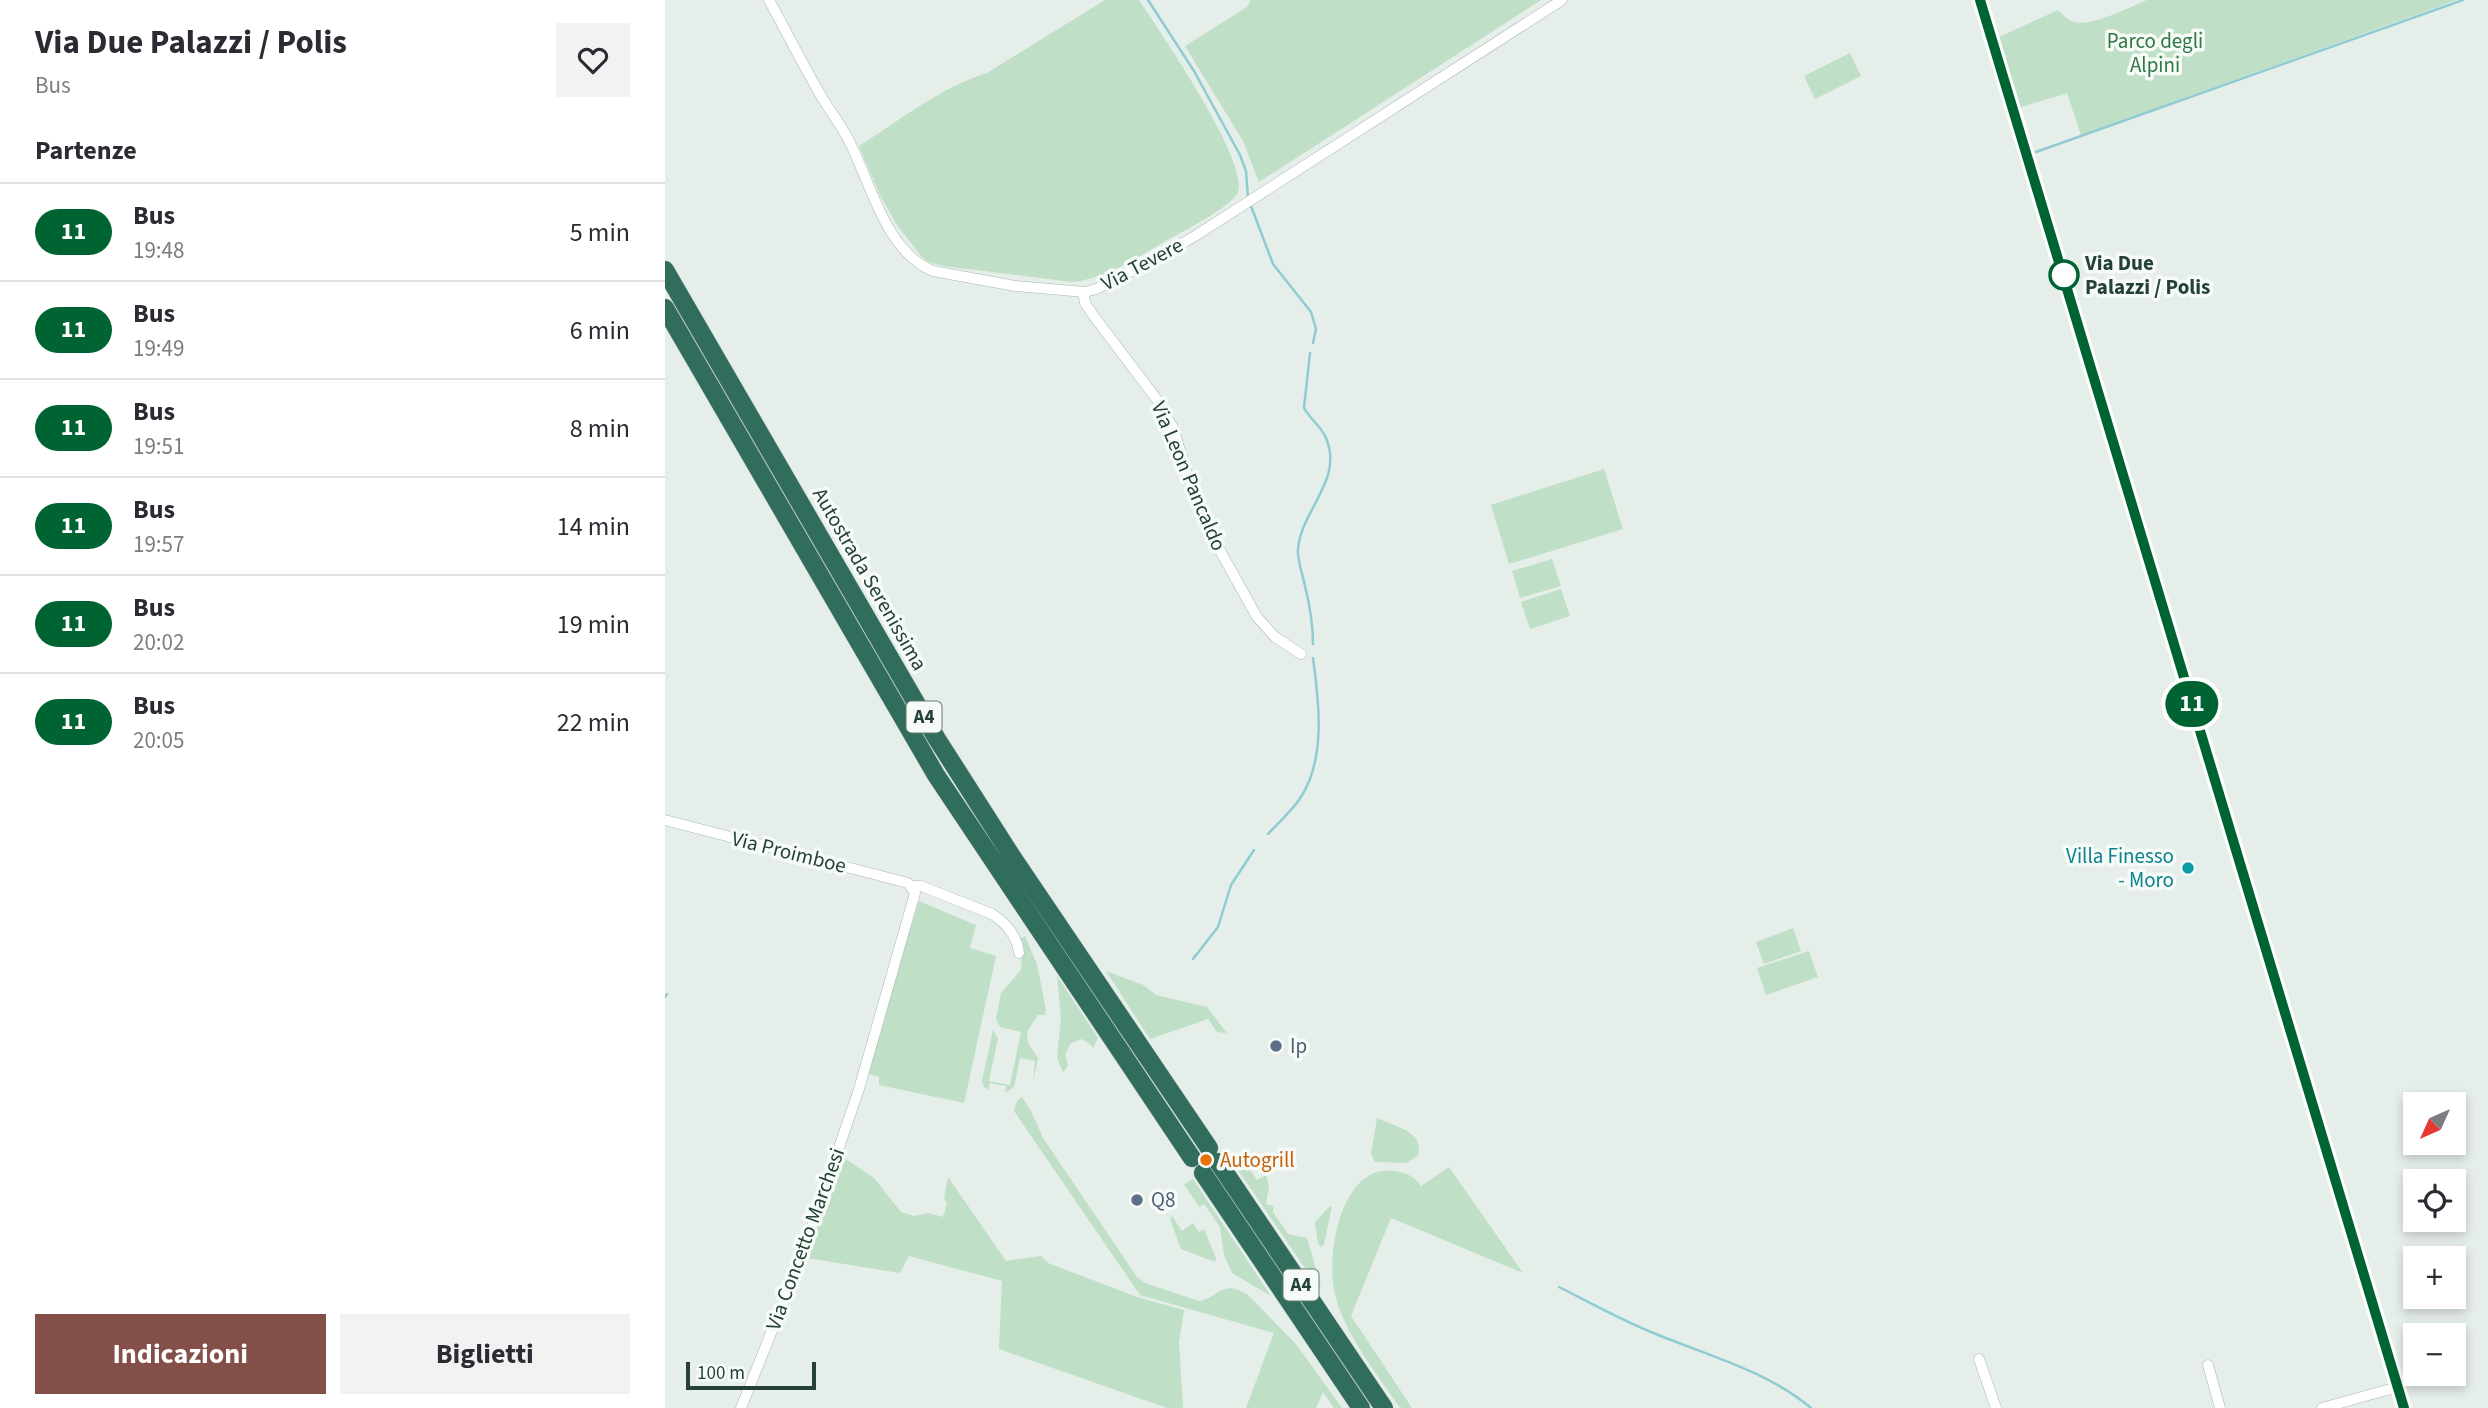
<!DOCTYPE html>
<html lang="it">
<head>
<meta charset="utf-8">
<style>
	body { margin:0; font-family:"Source Sans 3",sans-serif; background:#f2f2f3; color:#2b2b33; height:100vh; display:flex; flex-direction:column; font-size:26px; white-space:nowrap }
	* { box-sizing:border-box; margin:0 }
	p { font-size:23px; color:#7c7c81 }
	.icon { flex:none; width:38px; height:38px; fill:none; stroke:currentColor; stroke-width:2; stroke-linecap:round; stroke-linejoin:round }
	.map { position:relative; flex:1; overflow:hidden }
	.details { display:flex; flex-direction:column; background:#fff; width:665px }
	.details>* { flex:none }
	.badge { padding:0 14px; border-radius:23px; font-size:24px; line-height:46px }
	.needle { width:46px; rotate:225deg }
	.controls { position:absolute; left:1738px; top:1092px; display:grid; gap:14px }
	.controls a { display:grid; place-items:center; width:63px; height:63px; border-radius:0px; background:#fff; box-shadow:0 4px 10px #0003; font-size:35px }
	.scale { position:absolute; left:21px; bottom:18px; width:130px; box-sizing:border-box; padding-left:7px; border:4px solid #244037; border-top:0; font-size:19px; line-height:24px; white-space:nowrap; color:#244037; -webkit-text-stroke:5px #f6fbf8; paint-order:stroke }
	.map>.badge { position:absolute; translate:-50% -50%; box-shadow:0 0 0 4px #fff }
	h2 { padding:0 35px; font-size:26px; line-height:63px }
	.round { display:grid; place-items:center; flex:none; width:74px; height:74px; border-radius:0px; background:#f2f2f3 }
	.summary { display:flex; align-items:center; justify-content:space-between; height:119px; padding:0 35px }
	h1 { font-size:33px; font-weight:700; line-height:52px }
	.action { display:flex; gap:14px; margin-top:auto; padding:14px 35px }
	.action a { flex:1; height:80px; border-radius:0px; background:#844f48; color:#fff; font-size:28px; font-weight:700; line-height:80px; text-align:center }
	.action a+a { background:#f2f2f3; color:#2b2b33 }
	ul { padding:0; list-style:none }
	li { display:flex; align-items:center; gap:21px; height:98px; padding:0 35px; border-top:2px solid #e1e1e2 }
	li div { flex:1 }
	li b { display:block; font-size:26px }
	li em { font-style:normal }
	li .badge { min-width:77px; font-weight:700; text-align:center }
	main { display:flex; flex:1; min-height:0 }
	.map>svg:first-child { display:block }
	.green { fill:#bfdfc6 }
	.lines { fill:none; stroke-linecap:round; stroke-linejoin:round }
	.stream { stroke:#8fccd2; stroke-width:2.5 }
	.minor-casing { stroke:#a8b6b1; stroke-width:11 }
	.tertiary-casing { stroke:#a8b6b1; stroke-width:14 }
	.motorway-casing { stroke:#c2cac7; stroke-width:19 }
	.minor { stroke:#fff; stroke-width:10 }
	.tertiary { stroke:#fff; stroke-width:12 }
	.motorway { stroke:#306d5d; stroke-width:18 }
	.line-casing { stroke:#fff; stroke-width:16 }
	.line { stroke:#006332; stroke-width:10 }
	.stop-dot { fill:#fff; stroke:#006332; stroke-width:3.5 }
	.culture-dot { fill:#0f9aa8; stroke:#f6fbf8; stroke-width:2.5 }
	.service-dot { fill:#5c6f8a; stroke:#f6fbf8; stroke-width:2.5 }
	.food-dot { fill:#e8710a; stroke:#f6fbf8; stroke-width:2.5 }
	.labels { text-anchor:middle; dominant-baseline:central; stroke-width:7; stroke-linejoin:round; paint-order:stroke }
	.shield { fill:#f6fbf8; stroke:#637871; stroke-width:2 }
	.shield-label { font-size:19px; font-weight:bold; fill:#244037 }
	.park-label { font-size:21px; fill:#2f7746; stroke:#f6fbf8 }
	.stop-label { font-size:21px; font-weight:bold; fill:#244037; stroke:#f6fbf8; text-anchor:start }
	.street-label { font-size:21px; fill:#244037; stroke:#f6fbf8 }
	.culture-label { font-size:21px; fill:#0d838f; stroke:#f6fbf8; text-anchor:end }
	.service-label { font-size:21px; fill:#4e5e75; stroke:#f6fbf8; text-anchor:start }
	.food-label { font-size:21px; fill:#c56008; stroke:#f6fbf8; text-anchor:start }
</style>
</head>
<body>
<main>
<section class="details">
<div class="summary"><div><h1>Via Due Palazzi / Polis</h1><p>Bus</p></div><a class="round"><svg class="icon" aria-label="heart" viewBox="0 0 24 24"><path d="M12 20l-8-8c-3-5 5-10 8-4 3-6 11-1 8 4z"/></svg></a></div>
<h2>Partenze</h2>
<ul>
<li><span class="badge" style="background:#006332;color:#fff">11</span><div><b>Bus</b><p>19:48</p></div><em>5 min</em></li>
<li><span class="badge" style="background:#006332;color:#fff">11</span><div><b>Bus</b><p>19:49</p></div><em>6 min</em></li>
<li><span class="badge" style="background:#006332;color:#fff">11</span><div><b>Bus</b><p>19:51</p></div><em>8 min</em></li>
<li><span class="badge" style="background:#006332;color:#fff">11</span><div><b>Bus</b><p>19:57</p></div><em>14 min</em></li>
<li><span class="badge" style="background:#006332;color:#fff">11</span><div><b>Bus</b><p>20:02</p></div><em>19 min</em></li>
<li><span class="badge" style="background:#006332;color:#fff">11</span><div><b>Bus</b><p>20:05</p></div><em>22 min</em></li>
</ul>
<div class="action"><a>Indicazioni</a><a>Biglietti</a></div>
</section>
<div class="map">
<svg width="1823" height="1408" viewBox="0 0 1823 1408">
	<rect width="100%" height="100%" fill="#e6eeea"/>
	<path class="green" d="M440,0h34c20,30 110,161 99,192 -4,13 -51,37 -65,45 -31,17 -65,42 -101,45l-129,-16 -15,-4 -7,-6 -24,-31 -17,-30 -21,-49c40,-25 82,-59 128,-73z
		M586,0h290l-282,182 -16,-41 -58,-95 62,-39z
		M1482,0h310l-376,135 -14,-42 -49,15 -21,-70 61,-28c4,3 8,9 13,11 18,8 58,-14 76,-21z
		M1185,53l11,23 -46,23 -11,-23z
		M939,469l19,60 -114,35 -18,-59z
		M887,559l9,27 -41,12 -8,-27z
		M896,589l9,27 -40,13 -9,-27z
		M254,901l57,24 -6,23 26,8 -32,147 -85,-18v-8l-11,-3 13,-52z
		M1128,928l8,23 -37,13 -8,-22z
		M360,936l12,28 9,46 -1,5h-7l-11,17 1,11 10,15 -5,25 2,-22 -15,-3 -6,29 -9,6 1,-7 -16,-3 -2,7 -4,-3 -2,-6 11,-51 5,8 -9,43 21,4 11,-53 -21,-5 -4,-8 5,-26 20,-23 2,-24 -2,-8z
		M1144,951l9,26 -52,18 -9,-27z
		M441,971l37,14 13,10 51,12 20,26 -10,-1 -9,-13 -58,20z
		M392,976l41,62 -5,10 -4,-5 -8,-4 -11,5 -5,11 3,11 -5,6 -6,-14 4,-41z
		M357,1097l9,14 12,27 94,139 8,6 54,18c21,-4 22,-22 48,-7l49,50 46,64h-8l-11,-16 -7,16h-70l28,-75 -134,-38 -126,-184 3,-10z
		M712,1118c17,8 48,14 41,37l-11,8 -32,-1 -4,-8z
		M176,1156l33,22 27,34 13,4 14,-3 15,4 4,-13 -3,-6 4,-21 58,84 35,-5 7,7 89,34 47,13 -5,32 4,66h-16l-168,-59 3,-68 -93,-25 -9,17 -93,-15z
		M581,1164l11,16 9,-5 3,11 -3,18 7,2v6l15,22 19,4 14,48 -3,1 -80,-117z
		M784,1167l74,106 -132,-55 -40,98 61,92h-12c-24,-36 -57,-75 -66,-118 -7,-37 7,-126 60,-119 13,2 19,4 27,15z
		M528,1179l78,117 -39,-23 -8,-18 -4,-28 -16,-23 -5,3 -15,-23z
		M665,1206l2,1 -8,37 -3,3 -3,-3 -3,-22z
		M507,1216l10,15 11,-8 6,9 5,-3 12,29 -1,4 -34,-13 -11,-30z"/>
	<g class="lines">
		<path class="stream" d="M483,0l46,71 46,84 6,16 2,27
			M1371,152l427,-152
			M586,206l22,58 38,48 5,17 -3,14
			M645,353l-6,55c6,11 17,18 22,30 18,42 -25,72 -28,111 -1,12 5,26 7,37 5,20 8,38 8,58
			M603,834c11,-12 24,-23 33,-37 25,-39 18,-95 12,-139
			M528,959l25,-32 13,-42 23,-35
			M0,997l2,-3
			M894,1287c32,16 64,34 97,47 53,22 111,37 155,74"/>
		<g class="minor-casing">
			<path id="minor" d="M104,0c17,31 33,63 51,94 8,14 18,27 26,41 24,43 37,115 87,136l82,15 70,6 11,-3 54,-27 45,-26 367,-236
				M418,292l2,11 8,12 65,86 15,27 14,45 31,74 39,70 18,20 26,17
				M0,820l243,63 7,10 -56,196 -58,169 -60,150
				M247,886h9l71,28c14,9 25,22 27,39
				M1314,1359l17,49
				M1543,1365l12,43
				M1657,1408l72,-20 5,3"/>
		</g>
		<g class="tertiary-casing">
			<path id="tertiary" d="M1315,0l424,1408"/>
		</g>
		<g class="motorway-casing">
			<path id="motorway" d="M0,270l272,469 74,116 198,293
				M0,308l271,467 256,383
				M553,1162l166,246
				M538,1173l158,235"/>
		</g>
		<use href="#minor" class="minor"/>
		<use href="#tertiary" class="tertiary"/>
		<use href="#motorway" class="motorway"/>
	</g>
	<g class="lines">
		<g class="line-casing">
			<path id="line" d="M1315,0l424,1408"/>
		</g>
		<use href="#line" class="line"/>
	</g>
	<circle class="stop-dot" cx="1399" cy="275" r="14"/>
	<circle class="culture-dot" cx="1523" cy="868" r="7"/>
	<g class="service-dot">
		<circle cx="611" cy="1046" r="7"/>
		<circle cx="472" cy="1200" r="7"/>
	</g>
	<circle class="food-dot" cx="541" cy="1160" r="7"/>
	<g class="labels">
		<g class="shield">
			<rect x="241.5" y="701.5" width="35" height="31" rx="5"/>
			<rect x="618.5" y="1269.5" width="35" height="31" rx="5"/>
		</g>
		<g class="shield-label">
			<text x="259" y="717">A4</text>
			<text x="636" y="1285">A4</text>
		</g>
		<g class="park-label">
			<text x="1490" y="41">Parco degli<tspan x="1490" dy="24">Alpini</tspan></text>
		</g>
		<g class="stop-label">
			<text x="1420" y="263">Via Due<tspan x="1420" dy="24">Palazzi / Polis</tspan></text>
		</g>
		<g class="street-label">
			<text transform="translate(477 264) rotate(-28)">Via Tevere</text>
			<text transform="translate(524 476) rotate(67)">Via Leon Pancaldo</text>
			<text transform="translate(205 579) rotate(60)">Autostrada Serenissima</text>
			<text transform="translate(124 852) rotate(14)">Via Proimboe</text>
			<text transform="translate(140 1239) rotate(-70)">Via Concetto Marchesi</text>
		</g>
		<g class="culture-label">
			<text x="1509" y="856">Villa Finesso<tspan x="1509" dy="24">- Moro</tspan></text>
		</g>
		<g class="service-label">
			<text x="625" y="1046">Ip</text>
			<text x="486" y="1200">Q8</text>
		</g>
		<g class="food-label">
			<text x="555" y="1160">Autogrill</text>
		</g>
	</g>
</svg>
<div class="controls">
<a><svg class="needle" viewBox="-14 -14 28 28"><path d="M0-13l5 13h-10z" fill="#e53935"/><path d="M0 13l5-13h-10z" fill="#7c7c81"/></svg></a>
<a><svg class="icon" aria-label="locate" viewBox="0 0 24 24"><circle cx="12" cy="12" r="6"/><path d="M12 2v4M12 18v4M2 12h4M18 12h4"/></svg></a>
<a>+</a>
<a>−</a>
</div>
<div class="scale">100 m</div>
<b class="badge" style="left:1527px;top:704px;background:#006332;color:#fff">11</b>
</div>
</main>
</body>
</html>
